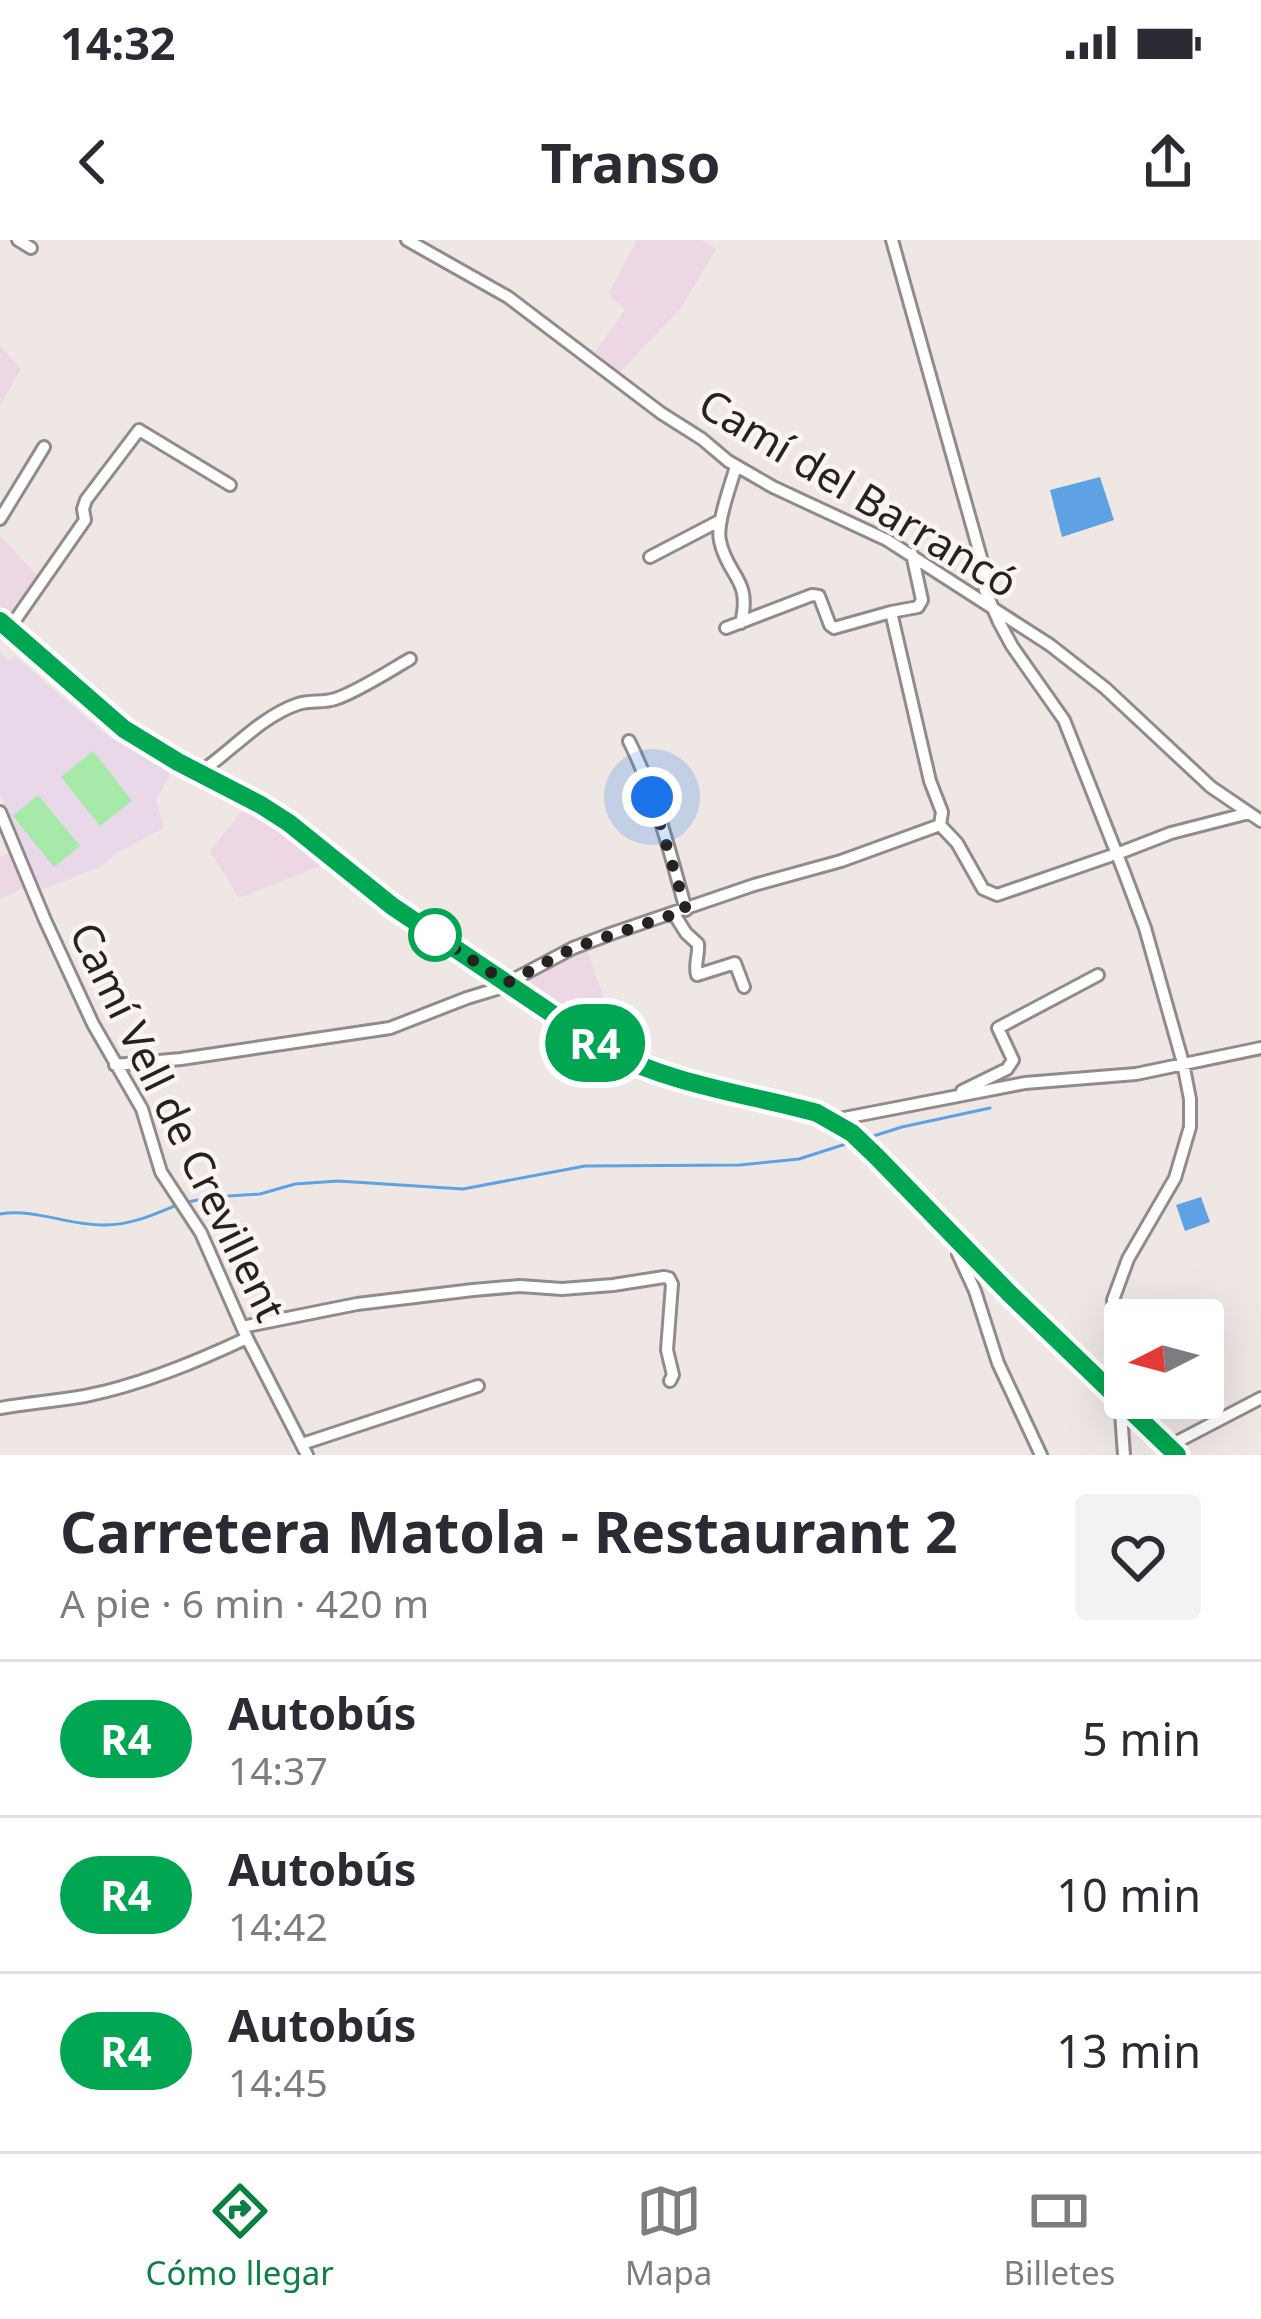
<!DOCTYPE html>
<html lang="es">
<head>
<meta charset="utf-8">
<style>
	body { margin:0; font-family:"Noto Sans",sans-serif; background:#f2f2f3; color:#2b2b33; height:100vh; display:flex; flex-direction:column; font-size:45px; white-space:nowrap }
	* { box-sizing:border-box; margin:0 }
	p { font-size:39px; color:#7c7c81 }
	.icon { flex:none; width:66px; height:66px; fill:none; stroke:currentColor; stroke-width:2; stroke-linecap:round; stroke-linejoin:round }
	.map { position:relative; height:1215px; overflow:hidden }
	.drawer { display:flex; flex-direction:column; background:#fff; flex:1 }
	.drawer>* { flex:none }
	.badge { padding:0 24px; border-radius:39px; font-size:42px; line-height:78px }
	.needle { width:78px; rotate:264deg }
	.controls { position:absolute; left:1104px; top:1059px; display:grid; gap:24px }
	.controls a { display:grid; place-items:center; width:120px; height:120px; border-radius:12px; background:#fff; box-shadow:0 12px 48px #0002; font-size:60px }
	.you { position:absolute; width:60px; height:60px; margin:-30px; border:9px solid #fff; border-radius:50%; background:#1a73e8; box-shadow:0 0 0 18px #1a73e833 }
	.map>.badge { position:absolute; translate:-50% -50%; box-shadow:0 0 0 6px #fff }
	.round { display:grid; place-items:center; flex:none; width:126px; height:126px; border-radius:12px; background:#f2f2f3 }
	.overview { display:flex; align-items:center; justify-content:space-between; height:204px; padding:0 60px }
	h1 { font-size:57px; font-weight:700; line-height:90px }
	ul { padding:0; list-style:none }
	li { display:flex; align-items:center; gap:36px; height:156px; padding:0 60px; border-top:3px solid #e1e1e2 }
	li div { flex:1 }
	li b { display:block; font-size:45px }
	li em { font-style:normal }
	li .badge { min-width:132px; font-weight:700; text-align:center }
	.status { display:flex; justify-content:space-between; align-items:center; height:84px; padding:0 60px; background:#fff; direction:ltr }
	.status svg { height:33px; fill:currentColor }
	header { display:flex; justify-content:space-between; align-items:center; height:156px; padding:0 60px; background:#fff; font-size:54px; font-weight:700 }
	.menu { display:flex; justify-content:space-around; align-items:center; height:168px; border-top:3px solid #e1e1e2; background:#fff; font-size:33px; color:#7c7c81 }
	.menu a { display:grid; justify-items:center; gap:6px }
	.menu .on { color:#0b8043 }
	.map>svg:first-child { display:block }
	.industrial { fill:#eed7e4 }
	.education { fill:#e9d8ea }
	.green { fill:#a7e9a8 }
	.water { fill:#5ea2e4 }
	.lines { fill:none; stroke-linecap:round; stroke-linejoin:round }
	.stream { stroke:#5ea2e4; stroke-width:3 }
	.minor-casing { stroke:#928b89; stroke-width:16 }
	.minor { stroke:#fff; stroke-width:10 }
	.line-casing { stroke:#fff; stroke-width:27 }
	.line { stroke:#00a651; stroke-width:18 }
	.walk { stroke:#252321; stroke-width:12; stroke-dasharray:0 21.6 }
	.stop-dot { fill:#fff; stroke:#00a651; stroke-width:6 }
	.labels { text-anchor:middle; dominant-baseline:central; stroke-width:9; stroke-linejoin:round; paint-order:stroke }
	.street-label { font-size:42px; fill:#252321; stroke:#fbf4f1 }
</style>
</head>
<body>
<div class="status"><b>14:32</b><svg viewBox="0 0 49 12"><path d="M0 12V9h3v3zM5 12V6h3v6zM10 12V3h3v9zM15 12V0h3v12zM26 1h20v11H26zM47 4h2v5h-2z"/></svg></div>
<header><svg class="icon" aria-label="back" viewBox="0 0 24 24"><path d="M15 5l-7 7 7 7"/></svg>Transo<svg class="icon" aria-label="share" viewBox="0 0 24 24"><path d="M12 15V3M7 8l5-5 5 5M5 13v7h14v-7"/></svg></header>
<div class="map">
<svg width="1261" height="1215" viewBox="0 0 1261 1215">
	<rect width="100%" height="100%" fill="#eee7e4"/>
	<path class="industrial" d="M637,0h65l14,9 -34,58 -63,66 -24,-21 30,-42 -17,-16z
		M0,106l21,23 -21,36z
		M0,296l38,40 -27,45 -11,-9z
		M246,566l33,19 49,38 -89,35 -29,-47z
		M10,613l15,34 -25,12v-42z
		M586,708l33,92 -4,3 -100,-61 14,-10z"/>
	<path class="education" d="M0,411l8,10 8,-4 93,80 62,36 -15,27 8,28 -46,24 -18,15 -59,23 -41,-97z"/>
	<path class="green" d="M93,511l39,50 -32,25 -39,-49z
		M38,555l42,51 -26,21 -41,-51z"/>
	<path class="water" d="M1100,237l14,43 -52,17 -12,-47z
		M1201,957l9,25 -25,9 -9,-26z"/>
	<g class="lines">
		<path class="stream" d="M864,899l38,-12 88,-19
			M188,962l24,-5 48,-3 35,-10 43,-3 125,8 122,-23 155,-1 59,-6 56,-18
			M0,974c36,-6 69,12 105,11 27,0 50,-11 74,-21"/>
		<g class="minor-casing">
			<path id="minor" d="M18,0l13,8
				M407,0l101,57 153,116 41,26 26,22 45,26 114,53 163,105 55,43 106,99 50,34
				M892,0l93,332v18l14,32 13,24 52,74 60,152 21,56 38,135 7,36v28l-15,51 -47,81 -15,41 11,155
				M736,226c-5,19 -20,57 -16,75 8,37 32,37 21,82
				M0,279l44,-72
				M650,317l71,-37
				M891,372l27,-5 4,-7 -10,-46
				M0,381l124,108 54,33 83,43 54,37 77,64 214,144 51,22 160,41 35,20 25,24 132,136 168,162
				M726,388l86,-33 7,1 11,29 4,3 57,-16 39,169 12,31 -2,13 17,18 26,46 14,6 113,-39
				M9,389l76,-109 -2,-11 3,-9 53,-70 91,55
				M629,501c27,54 41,112 57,169
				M199,533c33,-22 61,-56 99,-69 12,-4 26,-1 37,-5 22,-7 54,-28 75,-40
				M0,572l45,108 48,104 49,85 19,63 40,61 46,105 60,117
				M1122,612l49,-19 78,-20
				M674,674l12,19 12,11c1,12 -4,20 -1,31l38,-12 9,24
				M507,743l66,-35 40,-15 141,-48 87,-24 99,-36
				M115,825l66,-6 209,-31 77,-30 43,-13
				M962,851l45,-22 6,-9 -15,-32 100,-53
				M834,880l191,-37 111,-9 125,-26
				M960,1003l-2,11 17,37 23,72 43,92
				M242,1087l115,-23 116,-14 47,-4 42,3 51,-4 51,-8 5,1 3,6 -5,66 6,25 -3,6
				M0,1168c28,-5 57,-7 85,-12 56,-11 111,-34 162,-58
				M302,1204l176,-58
				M1169,1206l92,-48"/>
		</g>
		<use href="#minor" class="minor"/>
	</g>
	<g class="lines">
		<g class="line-casing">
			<path id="line" d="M0,381l124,108 54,33 83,43 28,18 103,83 214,144c64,34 141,44 211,63l35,20 25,24 132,136 168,162"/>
		</g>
		<use href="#line" class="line"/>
		<path class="walk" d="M435,695l-8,-5 80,53 66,-35 113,-38 -34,-113"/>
	</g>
	<circle class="stop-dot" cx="435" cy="695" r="24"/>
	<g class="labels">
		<g class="street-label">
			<text transform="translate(859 252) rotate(31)">Camí del Barrancó</text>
			<text transform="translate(179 881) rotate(64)">Camí Vell de Crevillent</text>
		</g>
	</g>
</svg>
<div class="controls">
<a><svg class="needle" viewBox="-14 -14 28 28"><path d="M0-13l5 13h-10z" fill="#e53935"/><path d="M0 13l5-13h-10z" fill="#7c7c81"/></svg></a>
</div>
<div class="you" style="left:652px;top:557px"></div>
<b class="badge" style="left:595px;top:803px;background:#00a651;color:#fff">R4</b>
</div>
<section class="drawer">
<div class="overview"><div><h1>Carretera Matola - Restaurant 2</h1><p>A pie · 6 min · 420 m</p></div><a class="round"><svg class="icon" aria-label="heart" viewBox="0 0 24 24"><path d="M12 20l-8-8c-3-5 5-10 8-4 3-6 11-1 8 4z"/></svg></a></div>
<ul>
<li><span class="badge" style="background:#00a651;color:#fff">R4</span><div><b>Autobús</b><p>14:37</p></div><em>5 min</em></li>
<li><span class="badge" style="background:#00a651;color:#fff">R4</span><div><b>Autobús</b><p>14:42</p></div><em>10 min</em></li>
<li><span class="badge" style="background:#00a651;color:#fff">R4</span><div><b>Autobús</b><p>14:45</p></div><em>13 min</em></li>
</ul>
</section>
<nav class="menu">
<a class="on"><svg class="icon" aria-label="directions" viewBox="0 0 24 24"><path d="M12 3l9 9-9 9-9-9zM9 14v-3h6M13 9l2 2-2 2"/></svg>Cómo llegar</a>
<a><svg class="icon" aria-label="map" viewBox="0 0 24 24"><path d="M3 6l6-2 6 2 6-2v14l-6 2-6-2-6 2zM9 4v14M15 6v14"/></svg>Mapa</a>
<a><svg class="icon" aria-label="tickets" viewBox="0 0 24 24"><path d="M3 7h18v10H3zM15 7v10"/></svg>Billetes</a>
</nav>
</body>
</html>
